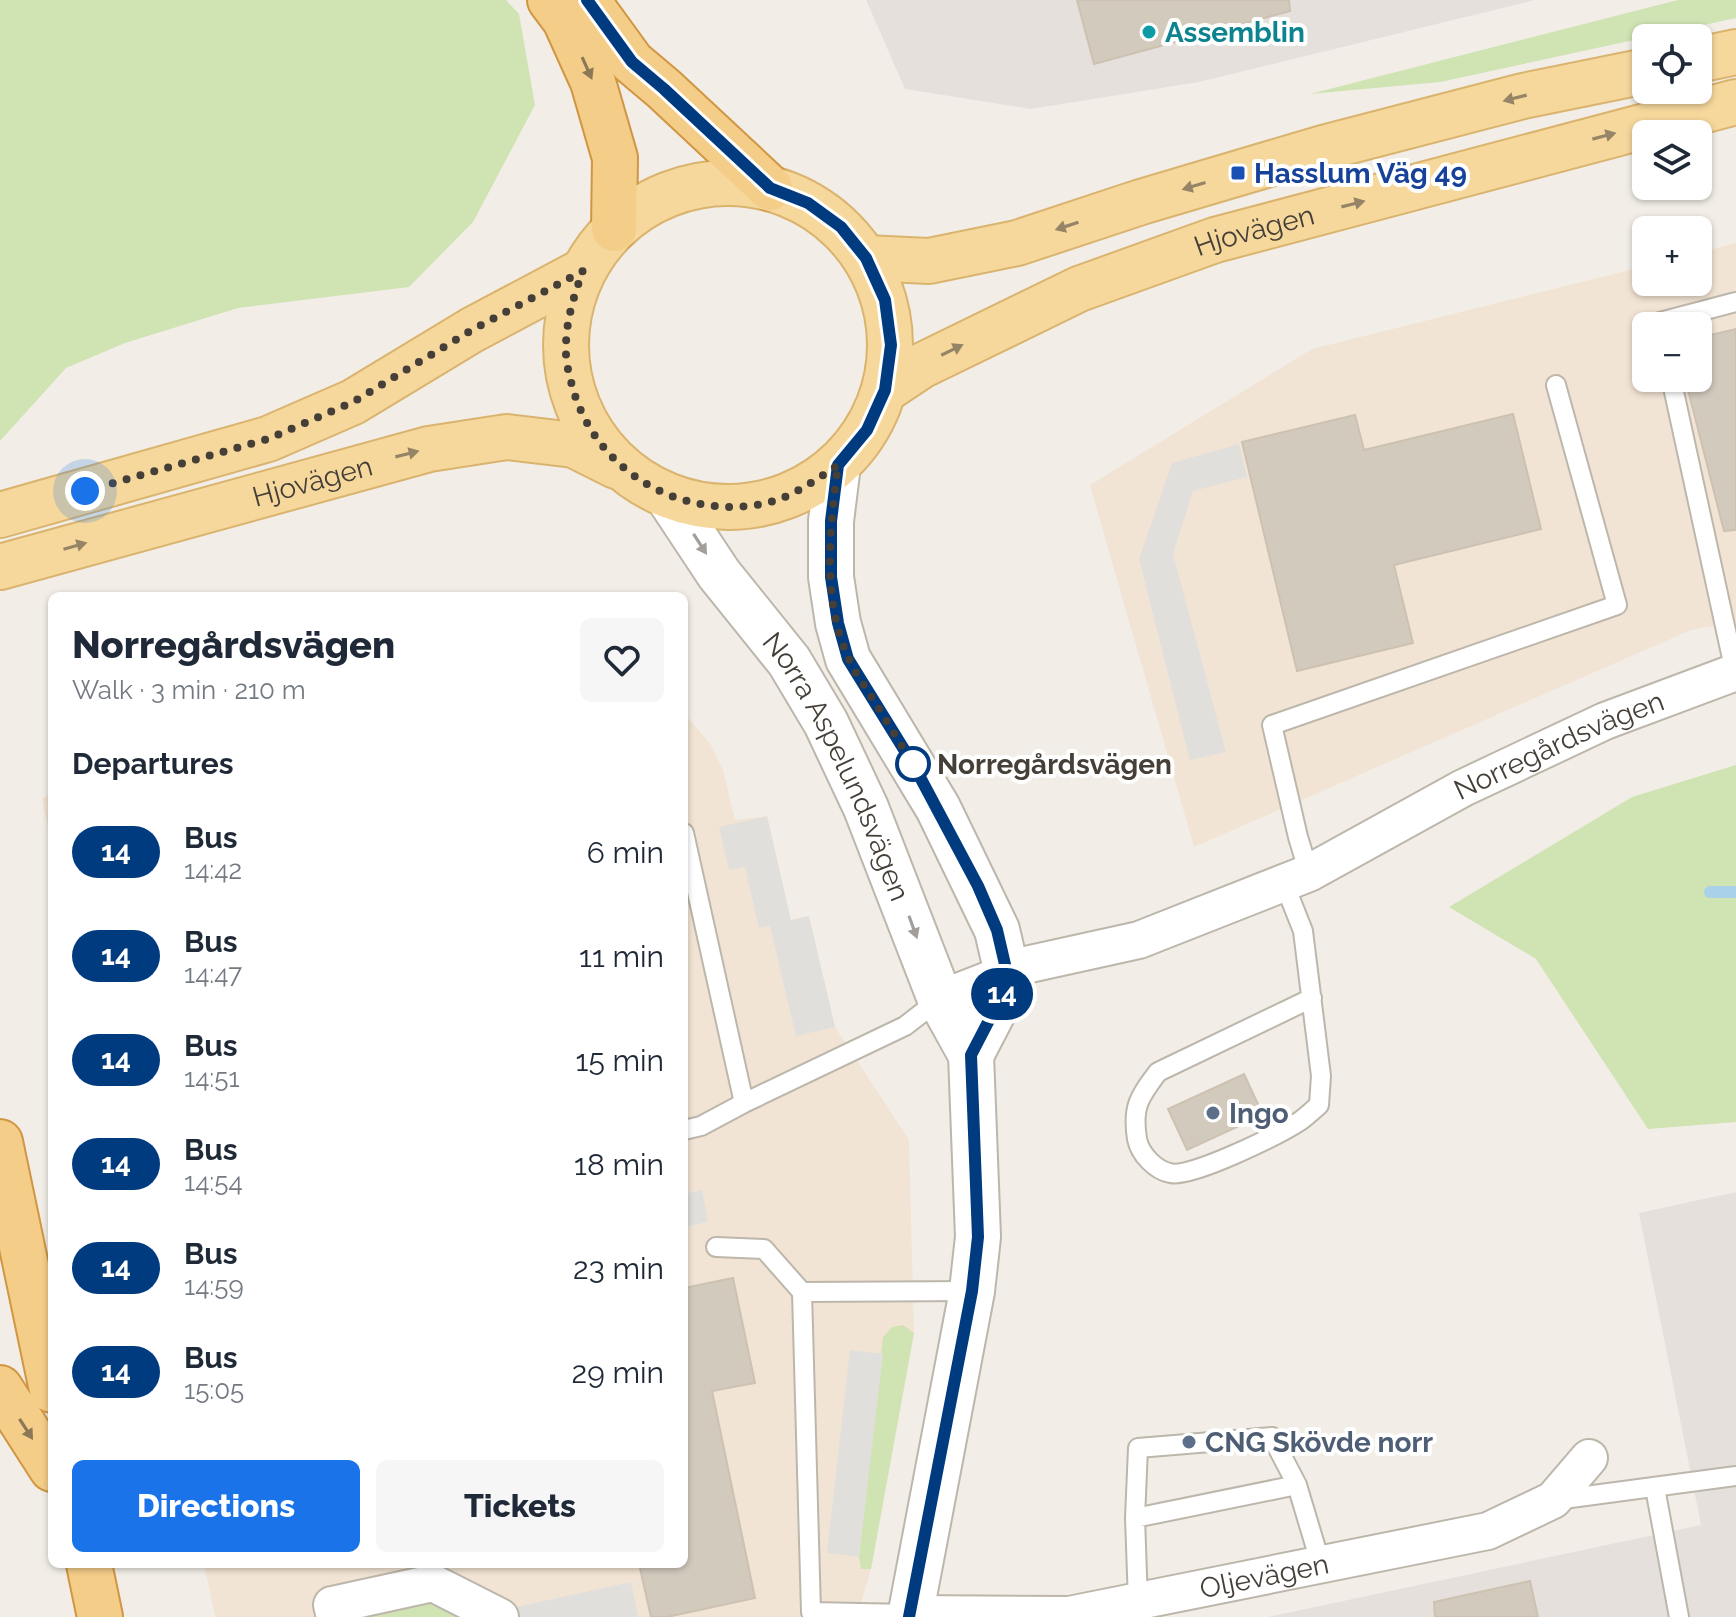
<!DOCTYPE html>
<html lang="en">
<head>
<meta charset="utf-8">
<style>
	body { margin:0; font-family:Raleway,sans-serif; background:#f6f6f7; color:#1f2937; height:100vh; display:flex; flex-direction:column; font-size:30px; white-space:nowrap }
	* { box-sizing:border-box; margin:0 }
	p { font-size:26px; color:#747a83 }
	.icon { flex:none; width:44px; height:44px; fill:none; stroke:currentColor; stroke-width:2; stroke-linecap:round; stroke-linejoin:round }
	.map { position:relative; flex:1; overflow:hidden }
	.sheet { position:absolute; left:48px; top:592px; width:640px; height:976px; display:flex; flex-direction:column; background:#fff; border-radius:12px; box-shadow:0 2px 6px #0004 }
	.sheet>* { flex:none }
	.badge { padding:0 16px; border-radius:26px; font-size:28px; line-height:52px }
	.buttons { position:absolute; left:1632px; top:24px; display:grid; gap:16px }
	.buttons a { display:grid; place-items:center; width:80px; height:80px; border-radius:12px; background:#fff; box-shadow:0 2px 6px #0004; font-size:40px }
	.you { position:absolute; width:40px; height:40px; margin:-20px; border:6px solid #fff; border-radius:50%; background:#1a73e8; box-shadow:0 0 0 12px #1a73e833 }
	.map>.badge { position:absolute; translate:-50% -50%; box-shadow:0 0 0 4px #fff }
	h2 { padding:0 24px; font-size:30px; line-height:72px }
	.round { display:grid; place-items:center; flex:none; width:84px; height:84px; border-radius:12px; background:#f6f6f7 }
	.overview { display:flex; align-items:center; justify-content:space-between; height:136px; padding:0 24px }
	h1 { font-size:38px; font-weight:800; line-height:60px }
	.primary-button { display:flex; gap:16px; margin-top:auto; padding:16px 24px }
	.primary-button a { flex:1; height:92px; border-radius:12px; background:#1a73e8; color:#fff; font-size:32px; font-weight:800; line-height:92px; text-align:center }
	.primary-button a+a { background:#f6f6f7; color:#1f2937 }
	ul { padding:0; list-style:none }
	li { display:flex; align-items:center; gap:24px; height:104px; padding:0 24px }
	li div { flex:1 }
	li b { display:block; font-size:30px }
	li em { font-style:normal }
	li .badge { min-width:88px; font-weight:700; text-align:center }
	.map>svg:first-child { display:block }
	.commercial { fill:#f2e4d4; fill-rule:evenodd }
	.industrial { fill:#e5e0dc }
	.green { fill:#d0e3b3 }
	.parking { fill:#e1dfdc }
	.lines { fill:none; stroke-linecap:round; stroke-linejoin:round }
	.stream { stroke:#a8d2ea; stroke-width:12 }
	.building { fill:#d3cabe; stroke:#cdc1b1; stroke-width:2 }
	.service-casing { stroke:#bdb6ab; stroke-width:22 }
	.minor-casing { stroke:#bdb6ab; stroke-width:40 }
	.tertiary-casing { stroke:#bdb6ab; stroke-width:48 }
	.primary-casing { stroke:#dab46e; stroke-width:48 }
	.trunk-casing { stroke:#d19643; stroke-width:48 }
	.service { stroke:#fff; stroke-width:18 }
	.minor { stroke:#fff; stroke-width:36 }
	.tertiary { stroke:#fff; stroke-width:44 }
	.primary { stroke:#f6d89d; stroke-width:44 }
	.trunk { stroke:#f4cd88; stroke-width:44 }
	.oneway { fill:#8b7857 }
	.oneway2 { fill:#958465 }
	.oneway3 { fill:#a29f9b }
	.line-casing { stroke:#fff; stroke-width:18 }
	.line { stroke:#003b80; stroke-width:12 }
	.walk { stroke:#453f37; stroke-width:8; stroke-dasharray:0 14.4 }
	.culture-dot { fill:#0f9aa8; stroke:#fff; stroke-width:3 }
	.transit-dot { fill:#1a4fb4; stroke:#fff; stroke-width:3 }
	.stop-dot { fill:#fff; stroke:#003b80; stroke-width:4 }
	.service-dot { fill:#5c6f8a; stroke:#fff; stroke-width:3 }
	.labels { text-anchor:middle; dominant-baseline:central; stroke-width:8; stroke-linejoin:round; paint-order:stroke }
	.culture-label { font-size:28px; font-weight:bold; fill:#0d838f; stroke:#fff; text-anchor:start }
	.transit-label { font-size:28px; font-weight:bold; fill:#164399; stroke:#fff; text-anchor:start }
	.street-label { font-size:28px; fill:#453f37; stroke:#fff }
	.stop-label { font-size:28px; font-weight:bold; fill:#453f37; stroke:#fff; text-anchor:start }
	.service-label { font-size:28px; font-weight:bold; fill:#4e5e75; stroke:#fff; text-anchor:start }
</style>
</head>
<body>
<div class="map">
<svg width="1736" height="1617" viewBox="0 0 1736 1617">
	<rect width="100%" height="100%" fill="#f2eee7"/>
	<path class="commercial" d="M1736,243v379l-45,8 -497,217 -104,-362 222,-136 334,-83v16h52v-29zM1646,326h52v52h-52z
		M684,713l27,32 12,25 12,50 32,-4 24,104 18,-4 26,111 74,113 5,193 -43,236 -14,48h-642l-11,-53h480z
		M52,792v55l-10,-48z"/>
	<path class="industrial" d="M866,0h669l-336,82 -168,27 -126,-20z
		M1736,1192v425h-468l433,-92 -62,-312z"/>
	<path class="green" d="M0,0h506l13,14 16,91 -62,117 -64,65 -171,21 -113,35 -59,25 -66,73z
		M1678,0h58v18l-296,64 -130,12z
		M1736,765v357l-88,7 -112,-170 -87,-52 183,-110z
		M903,1325l11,8 -43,236h-10l-2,-12 24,-220 9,-10z
		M440,1596l36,21h-122z"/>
	<path class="parking" d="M1239,444l8,33 -54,14 -20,63 53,198 -36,8 -51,-201 33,-96z
		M767,816l24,104 18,-4 26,111 -39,9 -26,-110 -11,2 -14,-61 -16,3 -10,-43z
		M702,1190l6,32 -24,5v-33z
		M850,1350l33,4 -24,203 -32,-4z
		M631,1582l7,35h-135l13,-10z"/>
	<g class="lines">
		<path class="stream" d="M1710,892h26"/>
	</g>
	<path class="building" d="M1077,0h212l1,11 -196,53z
		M1736,329v201l-12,1 -39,-153h13v-40z
		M1513,414l28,115 -147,36 19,78 -116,28 -55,-229 113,-27 9,35z
		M1244,1074l19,41 -76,35 -19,-41z
		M733,1278l22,105 -43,8 43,207 -88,19h-16l-12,-53h45v-276z
		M1530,1581l8,36h-103l-1,-15z"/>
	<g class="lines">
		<g class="service-casing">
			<path id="service" d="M1661,326l-1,-4 76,-20
				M1671,378l64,294
				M684,833l60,270
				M1309,873l-11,-36 -26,-112 345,-120 -61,-220
				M1284,883l19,48 18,145 -2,29c-6,5 -12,11 -19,16 -20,13 -110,58 -130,52 -15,-3 -30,-19 -33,-34 -5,-32 2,-42 21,-67l154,-74
				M684,1130l17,-4 43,-23 161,-77 35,-27
				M716,1247l48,2 38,43 170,-1
				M802,1292l9,320 99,2
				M1655,1488l24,129
				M1556,1500l180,-24
				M1135,1518l3,-70 134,-11 25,48
				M1138,1602l-3,-84 162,-33 24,80"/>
		</g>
		<g class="minor-casing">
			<g id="minor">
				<path id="s1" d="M940,999l90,-35 109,-24 170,-67 154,-85 142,-67 131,-49"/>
				<path id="s2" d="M910,1614l159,1 419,-84 65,-31 36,-42"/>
				<path d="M335,1617l-3,-12 101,-22 67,34"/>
			</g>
		</g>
		<g class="tertiary-casing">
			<g id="tertiary">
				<path d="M838,465l-7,56v56l7,46 10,36 90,149 59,122 10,43 -7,26 -29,56"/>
				<path id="s3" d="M668,497l51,77 70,87 37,62 40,85 74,191 31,56 7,182 -6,54 -62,326"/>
			</g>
		</g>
		<g class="primary-casing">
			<g id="primary">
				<path d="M1698,60l38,-8"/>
				<circle cx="728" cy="345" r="162"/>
				<path d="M866,258l63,3 88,-18 124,-41 182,-54 200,-52 123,-25"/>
				<path id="s4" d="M885,390l36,-24 158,-77 136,-49 521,-138"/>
				<path d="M0,515l268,-76 85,-37 119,-72 111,-59"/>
				<path id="s5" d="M0,567l429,-118 78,-12 67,8 42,21"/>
			</g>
		</g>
		<g class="trunk-casing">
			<path id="trunk" d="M550,0l15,20 28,62 22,76 -1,71
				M587,0l45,62 32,27 106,99
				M0,1142l52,248
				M0,1388l52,81
				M89,1564l11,53"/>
		</g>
		<use href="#service" class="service"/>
		<use href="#minor" class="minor"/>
		<use href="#tertiary" class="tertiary"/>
		<use href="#primary" class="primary"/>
		<use href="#trunk" class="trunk"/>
	</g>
	<defs><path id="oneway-solid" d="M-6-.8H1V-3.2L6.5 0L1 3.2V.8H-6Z" transform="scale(2)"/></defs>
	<g class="oneway">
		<use href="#oneway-solid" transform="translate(587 68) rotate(66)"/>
		<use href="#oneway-solid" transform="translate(26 1429) rotate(57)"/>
	</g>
	<g class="oneway2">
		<use href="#oneway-solid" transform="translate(1515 98) rotate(166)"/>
		<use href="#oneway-solid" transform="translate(1604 136) rotate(-15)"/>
		<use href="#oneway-solid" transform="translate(1194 186) rotate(163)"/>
		<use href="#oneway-solid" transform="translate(1353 204) rotate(-14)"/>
		<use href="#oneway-solid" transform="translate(1067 226) rotate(162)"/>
		<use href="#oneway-solid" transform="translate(952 350) rotate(-26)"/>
		<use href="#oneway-solid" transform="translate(407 454) rotate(-14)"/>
		<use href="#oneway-solid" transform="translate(75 546) rotate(-16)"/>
	</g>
	<g class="oneway3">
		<use href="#oneway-solid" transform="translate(700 544) rotate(57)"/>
		<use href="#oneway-solid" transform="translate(913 927) rotate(70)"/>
	</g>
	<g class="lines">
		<g class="line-casing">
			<path id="line" d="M587,0l45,62 32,27 106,99 38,15 33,24 25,31 19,42 6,45 -6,45 -18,40 -29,35 -7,56v56l7,46 10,36 65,105 65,122 19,44 10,43 -7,26 -29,56 7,182 -6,54 -63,326"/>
		</g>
		<use href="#line" class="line"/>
		<path class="walk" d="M85,491l183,-52 85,-37 119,-72 111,-59c-10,27 -18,53 -17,83 0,7 2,16 4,23 18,86 100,141 186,128 31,-4 57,-23 82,-40 -8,62 -17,135 11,194 5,13 15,25 22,37 14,22 28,46 42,68"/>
	</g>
	<circle class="culture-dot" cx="1149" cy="32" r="8"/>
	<rect class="transit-dot" x="1230" y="165" width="16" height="16" rx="4"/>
	<circle class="stop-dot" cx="913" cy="764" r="16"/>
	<g class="service-dot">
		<circle cx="1213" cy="1113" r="8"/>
		<circle cx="1189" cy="1442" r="8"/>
	</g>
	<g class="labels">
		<g class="culture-label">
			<text x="1165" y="32">Assemblin</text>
		</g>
		<g class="transit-label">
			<text x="1254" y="173">Hasslum Väg 49</text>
		</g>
		<g class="street-label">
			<text stroke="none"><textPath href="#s4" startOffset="404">Hjovägen</textPath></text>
			<text stroke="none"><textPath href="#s5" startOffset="324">Hjovägen</textPath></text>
			<text stroke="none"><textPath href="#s1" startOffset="672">Norregårdsvägen</textPath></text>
			<text stroke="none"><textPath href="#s3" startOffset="320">Norra Aspelundsvägen</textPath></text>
			<text stroke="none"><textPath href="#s2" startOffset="358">Oljevägen</textPath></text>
		</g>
		<g class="stop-label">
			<text x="937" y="764">Norregårdsvägen</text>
		</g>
		<g class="service-label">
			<text x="1229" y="1113">Ingo</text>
			<text x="1205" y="1442">CNG Skövde norr</text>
		</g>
	</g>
</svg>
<div class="buttons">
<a><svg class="icon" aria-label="locate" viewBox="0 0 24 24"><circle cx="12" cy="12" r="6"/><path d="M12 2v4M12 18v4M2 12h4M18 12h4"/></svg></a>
<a><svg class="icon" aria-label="layers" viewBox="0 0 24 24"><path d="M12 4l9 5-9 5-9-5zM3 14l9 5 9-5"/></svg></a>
<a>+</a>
<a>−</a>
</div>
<div class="you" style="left:85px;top:491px"></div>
<b class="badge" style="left:1002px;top:994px;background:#003b80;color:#fff">14</b>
<section class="sheet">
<div class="overview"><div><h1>Norregårdsvägen</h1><p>Walk · 3 min · 210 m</p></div><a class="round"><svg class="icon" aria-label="heart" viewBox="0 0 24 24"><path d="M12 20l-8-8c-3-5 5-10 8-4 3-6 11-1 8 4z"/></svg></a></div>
<h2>Departures</h2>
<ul>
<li><span class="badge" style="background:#003b80;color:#fff">14</span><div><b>Bus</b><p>14:42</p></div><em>6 min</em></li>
<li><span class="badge" style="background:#003b80;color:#fff">14</span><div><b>Bus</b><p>14:47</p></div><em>11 min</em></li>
<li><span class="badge" style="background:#003b80;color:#fff">14</span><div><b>Bus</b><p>14:51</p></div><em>15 min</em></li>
<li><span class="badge" style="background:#003b80;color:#fff">14</span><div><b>Bus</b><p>14:54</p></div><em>18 min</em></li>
<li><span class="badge" style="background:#003b80;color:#fff">14</span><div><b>Bus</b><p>14:59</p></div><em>23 min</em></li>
<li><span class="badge" style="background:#003b80;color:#fff">14</span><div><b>Bus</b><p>15:05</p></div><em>29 min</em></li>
</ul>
<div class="primary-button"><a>Directions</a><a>Tickets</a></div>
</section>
</div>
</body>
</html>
